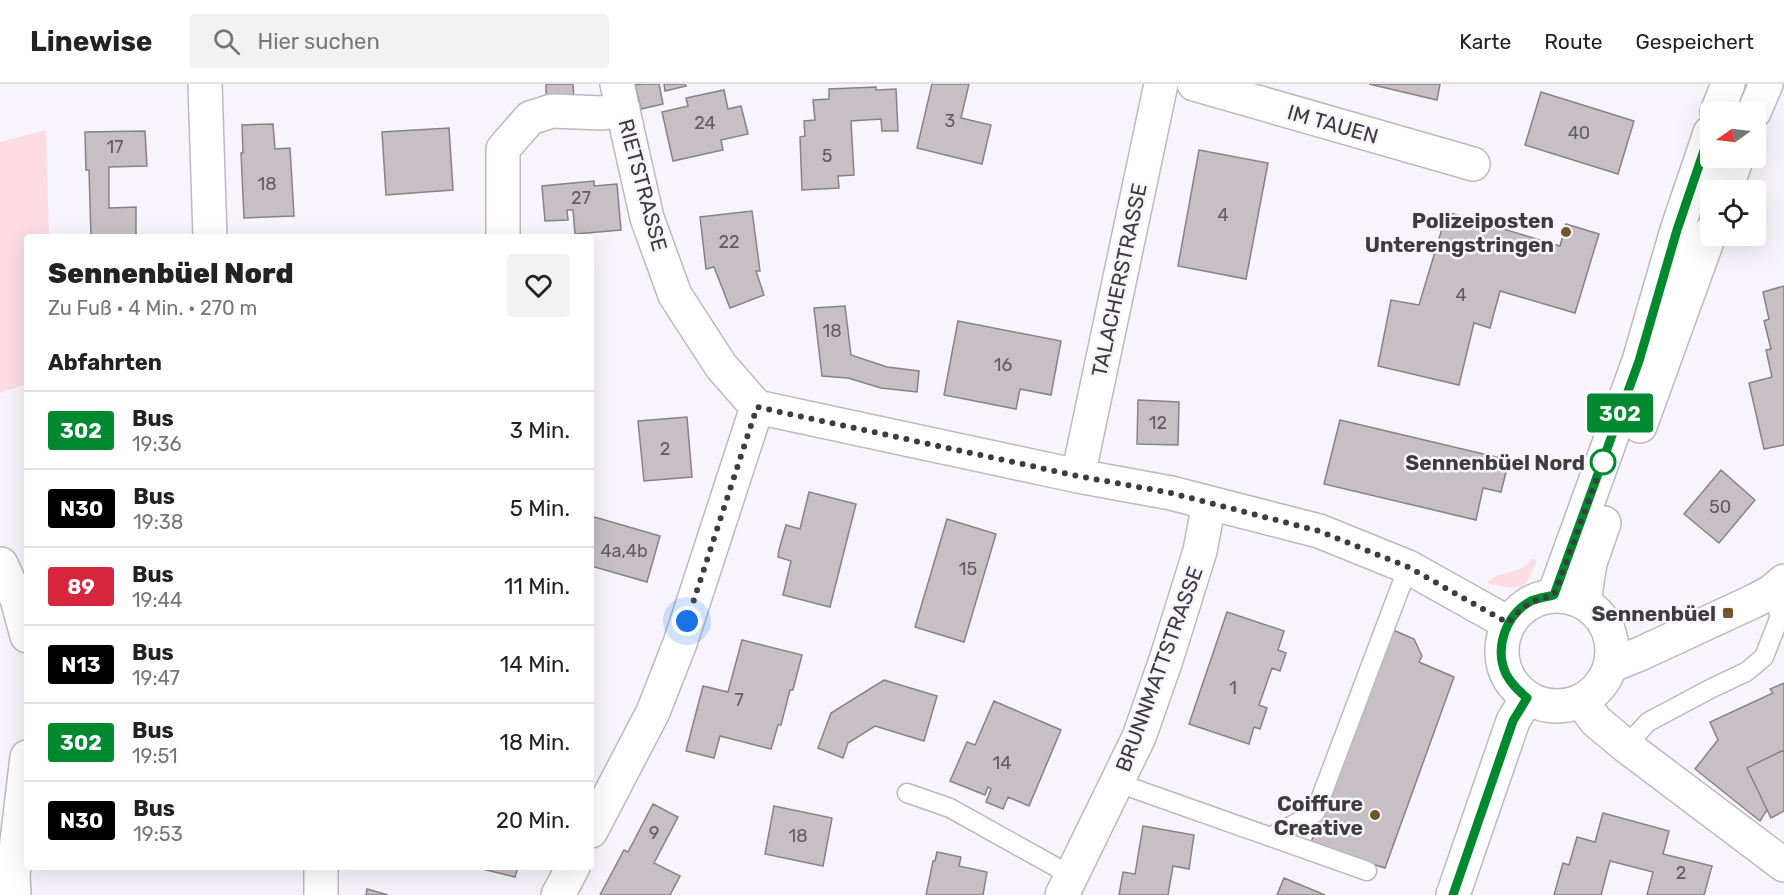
<!DOCTYPE html>
<html lang="de">
<head>
<meta charset="utf-8">
<style>
	body { margin:0; font-family:Rubik,sans-serif; background:#f2f2f2; color:#222; height:100vh; display:flex; flex-direction:column; font-size:22px; white-space:nowrap }
	* { box-sizing:border-box; margin:0 }
	p { font-size:20px; color:#767676 }
	.icon { flex:none; width:33px; height:33px; fill:none; stroke:currentColor; stroke-width:2; stroke-linecap:round; stroke-linejoin:round }
	.map { position:relative; flex:1; overflow:hidden }
	.side { position:absolute; left:24px; top:150px; width:570px; height:636px; display:flex; flex-direction:column; background:#fff; border-radius:6px; box-shadow:0 6px 24px #0002 }
	.side>* { flex:none }
	.badge { padding:0 12px; border-radius:4px; font-size:21px; line-height:39px }
	.needle { width:39px; rotate:256deg }
	.controls { position:absolute; left:1700px; top:18px; display:grid; gap:12px }
	.controls a { display:grid; place-items:center; width:66px; height:66px; border-radius:6px; background:#fff; box-shadow:0 6px 24px #0002; font-size:30px }
	.you { position:absolute; width:30px; height:30px; margin:-15px; border:4px solid #fff; border-radius:50%; background:#1a73e8; box-shadow:0 0 0 9px #1a73e833 }
	.map>.badge { position:absolute; translate:-50% -50%; box-shadow:0 0 0 3px #fff }
	h2 { padding:0 24px; font-size:22px; line-height:54px }
	.round { display:grid; place-items:center; flex:none; width:63px; height:63px; border-radius:6px; background:#f2f2f2 }
	.head { display:flex; align-items:center; justify-content:space-between; height:102px; padding:0 24px }
	h1 { font-size:28px; font-weight:800; line-height:45px }
	ul { padding:0; list-style:none }
	li { display:flex; align-items:center; gap:18px; height:78px; padding:0 24px; border-top:2px solid #e0e0e0 }
	li div { flex:1 }
	li b { display:block; font-size:22px }
	li em { font-style:normal }
	li .badge { min-width:66px; font-weight:700; text-align:center }
	header { display:flex; align-items:center; gap:36px; box-sizing:border-box; height:84px; padding:0 30px; background:#fff; border-bottom:2px solid #e0e0e0 }
	header strong { font-size:28px }
	nav { display:flex; gap:33px; margin-inline-start:auto; font-size:21px }
	.search { width:420px; height:54px; background:#f2f2f2; display:flex; align-items:center; gap:15px; box-sizing:border-box; padding:0 21px; border-radius:6px; color:#767676; font-size:22px }
	.map>svg:first-child { display:block }
	.green { fill:#fddce3 }
	.building { fill:#c6bfc4; stroke:#888286; stroke-width:1.5 }
	.lines { fill:none; stroke-linecap:round; stroke-linejoin:round }
	.service-casing { stroke:#bcb9bf; stroke-width:21 }
	.minor-casing { stroke:#bcb9bf; stroke-width:36 }
	.secondary-casing { stroke:#bcb9bf; stroke-width:36 }
	.service { stroke:#fff; stroke-width:18 }
	.minor { stroke:#fff; stroke-width:33 }
	.secondary { stroke:#fff; stroke-width:33 }
	.line-casing { stroke:#fff; stroke-width:14 }
	.line { stroke:#00892f; stroke-width:9 }
	.walk { stroke:#3d3c3e; stroke-width:6; stroke-dasharray:0 10.8 }
	.poi-dot { fill:#6f5727; stroke:#f8f4fb; stroke-width:2 }
	.stop-dot { fill:#fff; stroke:#00892f; stroke-width:3 }
	.labels { text-anchor:middle; dominant-baseline:central; stroke-width:5; stroke-linejoin:round; paint-order:stroke }
	.number-label { font-size:18px; fill:#5f5d60 }
	.street-label { font-size:21px; fill:#3d3c3e; stroke:#f8f4fb }
	.poi-label { font-size:21px; font-weight:bold; fill:#3d3c3e; stroke:#f8f4fb; text-anchor:end }
	.stop-label { font-size:21px; font-weight:bold; fill:#3d3c3e; stroke:#f8f4fb; text-anchor:end }
</style>
</head>
<body>
<header>
<strong>Linewise</strong>
<div class="search"><svg class="icon" aria-label="search" viewBox="0 0 24 24"><circle cx="10" cy="10" r="6"/><path d="M15 15l6 6"/></svg>Hier suchen</div>
<nav><a>Karte</a><a>Route</a><a>Gespeichert</a></nav>
</header>
<div class="map">
<svg width="1784" height="811" viewBox="0 0 1784 811">
	<rect width="100%" height="100%" fill="#f8f4fb"/>
	<path class="green" d="M46,46l3,107h-22v147l-27,9v-251z
		M1532,475l5,1 -9,20 -5,6 -13,2 -23,-5c12,-14 32,-6 45,-24z"/>
	<path class="building" d="M546,0h27l1,15 -28,1z
		M642,0h17l4,20 -22,5 -6,-24z
		M664,0h21l1,2 -21,5z
		M932,0h37l-8,34 30,7 -9,39 -65,-16z
		M1369,0h71l-3,16z
		M876,3v3l20,-1 2,42h-16l-1,-12 -30,2 3,54 -16,1 1,12 -37,2 -2,-53 5,-1 -1,-15 11,-1 -2,-20 16,-1v-10z
		M724,6l4,19 13,-3 7,28 -27,6 2,10 -50,11 -11,-49 26,-6 -2,-8z
		M1541,8l93,29 -16,53 -93,-29z
		M273,40l2,25 15,-1 4,68 -50,2 -3,-65h2l-1,-28z
		M449,44l4,62 -67,5 -4,-63z
		M145,47l2,35 -38,1v41l27,-1v30h-45l-2,-67h-3l-1,-38z
		M1199,66l69,13 -22,116 -68,-13z
		M594,97v5l23,-2 4,46 -46,4 -2,-24h-6l1,10 -23,1 -3,-35z
		M752,127l8,60h-4l8,24 -34,13 -16,-41 -8,2 -6,-52z
		M1447,128l113,34 6,-22 33,10 -24,79 -75,-22 -10,37 -16,-5 -15,62 -81,-19 13,-66 28,5z
		M1784,202v159l-20,4 -15,-66 23,-6 -6,-27 5,-1 -7,-28 5,-2 -6,-27z
		M845,222l6,49 36,12 32,4 -2,21 -36,-4 -33,-10 -26,-2 -8,-68z
		M958,237l103,20 -10,54 -31,-6 -4,20 -72,-14z
		M1138,316l41,2 -1,43 -41,-1z
		M687,333l5,60 -48,4 -6,-60z
		M1340,336l169,40 -8,32 -18,-4 -7,32 -152,-36z
		M1721,386l34,30 -36,43 -35,-29z
		M809,408l47,12 -26,103 -47,-12 8,-34 -13,-4 1,-7 7,-25 14,4z
		M591,432l69,20 -13,46 -56,-16z
		M947,435l49,15 -32,108 -49,-15z
		M1227,528l57,19 -6,19 8,3 -6,18 -8,-3 -13,37 8,3 -7,21 -6,-2 -5,17 -60,-20z
		M1391,545l23,10 8,17 -3,6 35,15 -69,191 -75,-23z
		M742,556l60,15 -9,35h-3l-9,35h-3l-7,24 -51,-13 -6,22 -28,-7 17,-65 25,6z
		M884,596l53,16 -13,45 -49,-15 -27,17 -5,15 -25,-10 13,-35z
		M1784,599v67l-37,18 20,42 -7,11 -65,-52 23,-29 -8,-18 63,-29 -3,-4z
		M994,617l67,29 -32,76 -21,-9 -5,12 -17,-7 5,-13 -3,-2 -3,8 -35,-14 17,-39 8,3z
		M1784,666v61l-13,7 -24,-50z
		M653,720l25,13 -24,46 26,13 -10,19h-70l24,-45 4,2z
		M774,722l58,12 -9,48 -58,-12z
		M1603,729l66,18 -6,23 49,12 -8,29h-57l6,-23 -43,-11 -9,34h-47l9,-32 6,2 8,-28 18,5z
		M1143,742l51,9 -5,34 -16,-3 -5,29h-49l4,-23 12,2z
		M937,768l24,5 -2,9 28,6 -4,23h-57l7,-34h2z
		M474,783h44l-3,10z
		M1284,794l41,17h-48z
		M367,805l21,6h-22z"/>
	<g class="lines">
		<g class="service-casing">
			<path id="service" d="M1626,662l22,-24 64,-34 34,-16 18,-15 16,-41 -9,-24
				M1118,699l249,88
				M907,709l43,15 122,68
				M1270,753l45,-24 93,-246"/>
		</g>
		<g class="minor-casing">
			<path id="minor" d="M205,0l5,153
				M617,0l30,134 28,77 46,71 36,41 321,69 93,17 148,38 89,36 100,56
				M1194,0l279,80
				M503,153v-88l27,-31 22,-7 50,2 21,-4
				M1078,392l83,-392
				M1,480l16,35 10,37
				M1581,617l15,20 30,25 158,119
				M591,747l62,-119 27,-69 77,-236
				M14,811l-1,-20 14,-118
				M321,811v-28
				M558,811l15,-28
				M1062,811l77,-158 27,-77 34,-109 9,-48"/>
		</g>
		<g class="secondary-casing">
			<path id="secondary" d="M1717,28l11,-28
				M1754,28l12,-28
				M1725,106l12,-32
				M1640,342l70,-193
				M1554,511l85,-234 38,-131 33,-97
				M1502 567a55 55 0 1 1 110 0a55 55 0 1 1-110 0Z
				M1584,518l6,-39 14,-40
				M1610,582l32,-13 112,-52 17,-9 13,-11
				M1453,811l60,-174 14,-23"/>
		</g>
		<use href="#service" class="service"/>
		<use href="#minor" class="minor"/>
		<use href="#secondary" class="secondary"/>
	</g>
	<g class="lines">
		<g class="line-casing">
			<path id="line" d="M1453,811l60,-174 14,-23c-8,-7 -16,-14 -21,-24 -12,-26 0,-60 25,-73 7,-3 16,-4 23,-6l85,-234 38,-131 33,-97"/>
		</g>
		<use href="#line" class="line"/>
		<path class="walk" d="M687,537l70,-214 321,69 93,17 148,38 89,36 100,56c16,-19 23,-22 46,-28l49,-133"/>
	</g>
	<g class="poi-dot">
		<circle cx="1566" cy="148" r="6"/>
		<rect x="1722" y="523" width="12" height="12" rx="3"/>
		<circle cx="1375" cy="731" r="6"/>
	</g>
	<circle class="stop-dot" cx="1603" cy="378" r="12"/>
	<g class="labels">
		<g class="number-label">
			<text x="950" y="37">3</text>
			<text x="705" y="39">24</text>
			<text x="1579" y="49">40</text>
			<text x="115" y="63">17</text>
			<text x="827" y="72">5</text>
			<text x="267" y="100">18</text>
			<text x="581" y="114">27</text>
			<text x="1223" y="131">4</text>
			<text x="729" y="158">22</text>
			<text x="1461" y="211">4</text>
			<text x="832" y="247">18</text>
			<text x="1003" y="281">16</text>
			<text x="1158" y="339">12</text>
			<text x="665" y="365">2</text>
			<text x="1720" y="423">50</text>
			<text x="624" y="467">4a,4b</text>
			<text x="968" y="485">15</text>
			<text x="1233" y="604">1</text>
			<text x="739" y="616">7</text>
			<text x="1002" y="679">14</text>
			<text x="654" y="749">9</text>
			<text x="798" y="752">18</text>
			<text x="1681" y="789">2</text>
		</g>
		<g class="street-label">
			<text transform="translate(1333 40) rotate(16)">IM TAUEN</text>
			<text transform="translate(643 101) rotate(75)">RIETSTRASSE</text>
			<text transform="translate(1119 196) rotate(-78)">TALACHERSTRASSE</text>
			<text transform="translate(1159 585) rotate(-70)">BRUNNMATTSTRASSE</text>
		</g>
		<g class="poi-label">
			<text x="1554" y="136">Polizeiposten<tspan x="1554" dy="24">Unterengstringen</tspan></text>
			<text x="1716" y="529">Sennenbüel</text>
			<text x="1363" y="719">Coiffure<tspan x="1363" dy="24">Creative</tspan></text>
		</g>
		<g class="stop-label">
			<text x="1585" y="378">Sennenbüel Nord</text>
		</g>
	</g>
</svg>
<div class="controls">
<a><svg class="needle" viewBox="-14 -14 28 28"><path d="M0-13l5 13h-10z" fill="#e53935"/><path d="M0 13l5-13h-10z" fill="#767676"/></svg></a>
<a><svg class="icon" aria-label="locate" viewBox="0 0 24 24"><circle cx="12" cy="12" r="6"/><path d="M12 2v4M12 18v4M2 12h4M18 12h4"/></svg></a>
</div>
<div class="you" style="left:687px;top:537px"></div>
<b class="badge" style="left:1620px;top:329px;background:#00892f;color:#fff">302</b>
<section class="side">
<div class="head"><div><h1>Sennenbüel Nord</h1><p>Zu Fuß · 4 Min. · 270 m</p></div><a class="round"><svg class="icon" aria-label="heart" viewBox="0 0 24 24"><path d="M12 20l-8-8c-3-5 5-10 8-4 3-6 11-1 8 4z"/></svg></a></div>
<h2>Abfahrten</h2>
<ul>
<li><span class="badge" style="background:#00892f;color:#fff">302</span><div><b>Bus</b><p>19:36</p></div><em>3 Min.</em></li>
<li><span class="badge" style="background:#000;color:#fff">N30</span><div><b>Bus</b><p>19:38</p></div><em>5 Min.</em></li>
<li><span class="badge" style="background:#d7263d;color:#fff">89</span><div><b>Bus</b><p>19:44</p></div><em>11 Min.</em></li>
<li><span class="badge" style="background:#000;color:#fff">N13</span><div><b>Bus</b><p>19:47</p></div><em>14 Min.</em></li>
<li><span class="badge" style="background:#00892f;color:#fff">302</span><div><b>Bus</b><p>19:51</p></div><em>18 Min.</em></li>
<li><span class="badge" style="background:#000;color:#fff">N30</span><div><b>Bus</b><p>19:53</p></div><em>20 Min.</em></li>
</ul>
</section>
</div>
</body>
</html>
